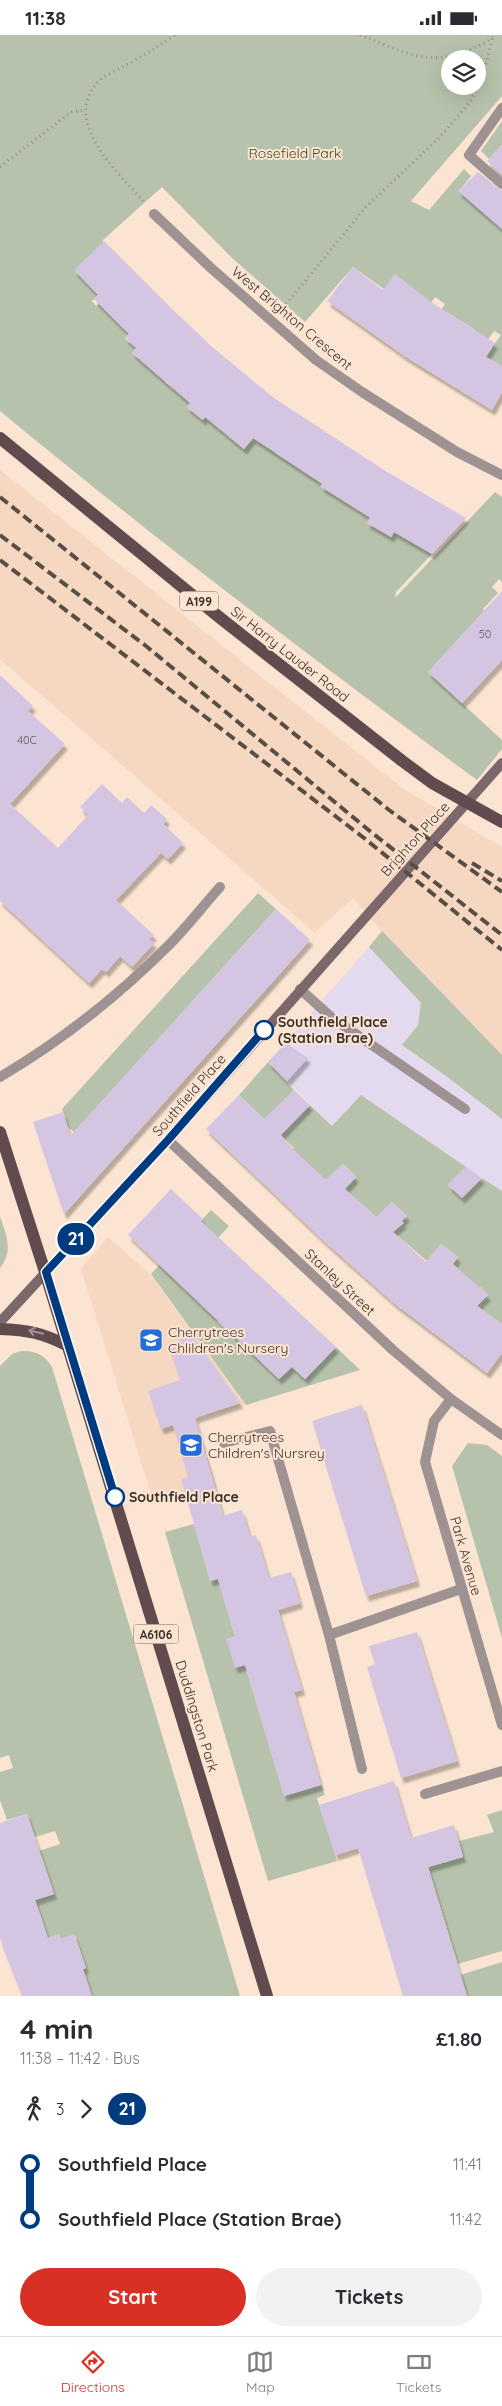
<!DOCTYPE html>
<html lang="en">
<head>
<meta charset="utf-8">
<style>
	body { margin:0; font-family:Quicksand,sans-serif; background:#f2f2f3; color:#2b2b33; height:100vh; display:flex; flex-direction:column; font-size:19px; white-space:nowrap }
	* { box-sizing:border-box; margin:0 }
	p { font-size:16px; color:#7c7c81 }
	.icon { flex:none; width:28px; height:28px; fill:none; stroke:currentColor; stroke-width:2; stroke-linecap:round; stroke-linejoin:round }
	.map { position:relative; height:1961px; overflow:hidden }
	.side { display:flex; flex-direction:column; background:#fff; flex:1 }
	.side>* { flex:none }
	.badge { padding:0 10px; border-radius:16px; font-size:18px; line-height:32px }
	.tools { position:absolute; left:441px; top:15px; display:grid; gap:10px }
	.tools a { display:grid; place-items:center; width:45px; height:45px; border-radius:50%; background:#fff; box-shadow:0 5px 20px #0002; font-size:25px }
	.map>.badge { position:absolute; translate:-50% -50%; box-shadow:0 0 0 2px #fff }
	.legs { display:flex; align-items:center; gap:8px; height:55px; padding:0 20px; font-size:16px }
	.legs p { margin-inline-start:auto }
	.head { display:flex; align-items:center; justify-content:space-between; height:85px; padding:0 20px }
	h1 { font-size:28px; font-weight:700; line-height:38px }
	.button { display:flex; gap:10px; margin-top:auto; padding:10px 20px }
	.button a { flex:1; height:58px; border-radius:30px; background:#d93025; color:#fff; font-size:20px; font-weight:700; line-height:58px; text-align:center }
	.button a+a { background:#f2f2f3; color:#2b2b33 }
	ul { padding:0 20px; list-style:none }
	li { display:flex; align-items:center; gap:18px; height:55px; font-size:19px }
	li i { display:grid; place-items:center; width:8px; height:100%; margin:0 6px; background:currentColor }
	li i::after { content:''; width:12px; height:12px; margin:-6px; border:4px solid; border-radius:50%; background:#fff }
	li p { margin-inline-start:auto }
	li:first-child i { background:linear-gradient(#0000 50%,currentColor 0) }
	li:last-child i { background:linear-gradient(currentColor 50%,#0000 0) }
	.status { display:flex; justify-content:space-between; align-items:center; height:35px; padding:0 25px; background:#fff; direction:ltr }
	.status svg { height:14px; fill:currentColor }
	.tab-bar { display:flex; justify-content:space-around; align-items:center; height:70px; border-top:1px solid #e1e1e2; background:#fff; font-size:14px; color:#7c7c81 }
	.tab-bar a { display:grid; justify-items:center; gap:2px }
	.tab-bar .current { color:#d93025 }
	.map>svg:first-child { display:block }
	.built { fill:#f6d8c2 }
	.industrial { fill:#e4daef }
	.green { fill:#b6c2ac; fill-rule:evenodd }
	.building { fill:#d4c6e2; filter:url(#shadow) }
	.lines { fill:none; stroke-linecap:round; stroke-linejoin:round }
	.path { stroke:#9d8c80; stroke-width:3; stroke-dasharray:1 4; stroke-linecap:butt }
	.lane { stroke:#9f9293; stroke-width:10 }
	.street { stroke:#9f9293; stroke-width:10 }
	.secondary { stroke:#7b686b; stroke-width:10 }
	.primary { stroke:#614b4e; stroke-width:12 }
	.rail { stroke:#594e45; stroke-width:4; stroke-dasharray:10 5; stroke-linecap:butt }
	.primary-bridge { stroke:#614b4e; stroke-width:12 }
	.oneway { stroke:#a79089 }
	.line-1-casing { stroke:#fff; stroke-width:11 }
	.line-1 { stroke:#003b80; stroke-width:8 }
	.stop-1-dot { fill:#fff; stroke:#003b80; stroke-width:2.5 }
	.labels { text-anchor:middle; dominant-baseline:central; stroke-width:4; stroke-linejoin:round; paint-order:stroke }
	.number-label { font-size:11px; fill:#605657 }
	.shield { fill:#fce4d2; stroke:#74665c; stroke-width:1 }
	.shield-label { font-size:12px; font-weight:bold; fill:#393029 }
	.park-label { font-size:14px; fill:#384c22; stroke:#fce4d2 }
	.street-label { font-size:14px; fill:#393029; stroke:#fce4d2 }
	.stop-label { font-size:14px; font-weight:bold; fill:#393029; stroke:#fce4d2; text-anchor:start }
	.poi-label { font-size:14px; fill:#393029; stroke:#fce4d2; text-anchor:start }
</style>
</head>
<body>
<div class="status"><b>11:38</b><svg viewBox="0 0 49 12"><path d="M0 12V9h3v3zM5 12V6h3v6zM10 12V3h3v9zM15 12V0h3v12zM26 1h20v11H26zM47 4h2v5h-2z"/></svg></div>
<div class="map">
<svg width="502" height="1961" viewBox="0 0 502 1961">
	<defs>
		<filter id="shadow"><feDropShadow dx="3" dy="5.5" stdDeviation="1" flood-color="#0004"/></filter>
	</defs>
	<rect width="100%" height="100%" fill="#fce4d2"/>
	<path class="built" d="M0,435l405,320 97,57v272l-81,-116 -52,-56 13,-16 -29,-33 -38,35 -315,-274z
		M108,1202l42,37 96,131 -51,13 22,70 -63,16 -73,-235z"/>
	<path class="industrial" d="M369,912l52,56 -3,22 -16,21 48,33 52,40v73l-141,-97 -29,31 -64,-64z"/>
	<path class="green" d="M0,0h502v61l-91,105 18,9 35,-41 7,7 -12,15 43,38v137l-23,-13 -5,-24 -26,-16 -32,49 11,-31 18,-27 -10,-7 -13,19 -69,-49 -48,55 -74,-65 -69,-70 -59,53 -5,55 -6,6 4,5 3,-2 25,25 32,-31 -9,15 -22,25 5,5 3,-4 6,6 -7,8 7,5 36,13 -10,11 8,7 6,-8 46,-21 -38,47 15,13 12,-13 15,30 15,12 11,-13 42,-18 -22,35 47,31 -1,3 49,31 -3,5 24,14 3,-5 38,22 -36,38 -1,6 100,-106 7,5v85l-3,-3 -7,8 6,6 -15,16 19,17 -24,-8 -50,54 74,68v9l-25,31c-162,-119 -322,-241 -477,-369zM450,24h28v27h-28zM494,296l7,4 -9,12 -6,-4z
		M502,86v31l-4,-3 -9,10 -8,-8z
		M258,858l18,16 -202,223 -6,-5 -6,-18z
		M382,896l120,124v64l-52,-40 -48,-34 16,-20 3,-22 -52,-56z
		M268,1027l26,28 -29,30 -26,-25z
		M361,1060l105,72 -18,18 14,13 20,-20 20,13v133l-25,-18 11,-11 -8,-8 -12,12 -15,-35 5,-7 -17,-13 -14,17 -34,-29 10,-9 -1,-2 5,-5 -15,-14 -15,15 -37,-23 16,-17 -13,-13 -17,16 -47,-17 15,-15 -14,-13 30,-30 22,21z
		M211,1175l18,16 -51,56 47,31 -8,9 17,15 8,-8 28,26 -8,8 17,16 8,-8 2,-7 16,15 31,-32 24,23 -114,35 -95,-131z
		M0,1181c6,19 14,35 0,52z
		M21,1316c14,-1 24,4 31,16l188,629h-148l-33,-18 27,-10 -11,-33 -14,4 -2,-5 -32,12 16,-23 -8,-23 19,-6 -13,-39 -19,6 -1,-4 39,-13 -5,-13 -20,6 -8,-23 -20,6 -7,-20v-28l13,-4 -4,-13 -9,3v-392l12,-12z
		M468,1408l19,2 15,11v182l-50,-172z
		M194,1489l16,57 8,-2 17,58 -8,2 18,26 39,131 37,-11 4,10 -8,3 20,63 -69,20 -103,-349z
		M502,1775v141l-44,13 -30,-97 35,-10 -4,-16 35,-9 -7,-17z
		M502,1927v34h-35l-7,-21z"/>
	<path class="building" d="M502,109v31l-15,-14z
		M478,137l24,19v38l-44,-38z
		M104,206l64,64 43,41 63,52 113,74 79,46 -34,36 -38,-22 -3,5 -24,-14 3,-6 -50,-31 3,-2 -70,-46 -9,11 -39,-32 -2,3 -16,-13 3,-4 -58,-50 4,-5 -11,-10 4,-4 -35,-35 4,-4 -24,-25z
		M353,232l30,23 12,-16 36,28 64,41 -9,14 16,9v26l-10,18 -86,-53 -79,-56z
		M502,556v69l-40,43 -34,-31z
		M0,640l33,31 -5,5 37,33 -55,60 48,44 30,-33 -8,-8 22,-23 20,19 5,-6 17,16 7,-8 16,14 -4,5 20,19 -15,16 -7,-6 -45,47 38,35 -5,4 5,4 -22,24 -12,-11 -14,16 -4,-3 -13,14 -89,-82z
		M276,874l34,31 -246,274 -31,-92 30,-10 7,24z
		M286,1008l22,15 -21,23 -19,-19z
		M294,1055l16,15 -29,30 12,14 33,31 16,-16 14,13 -11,12 32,28 15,-15 15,14 -5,5 2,2 -11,9 33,30 15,-18 17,13 -5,7 35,31 -11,11 25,18v29l-15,20 -92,-69 -70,-62 -119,-113 33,-34 25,24z
		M466,1132l16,11 -20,20 -14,-13z
		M171,1154l32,30 -2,2 135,126 -31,32 -13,-12 -13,12 -151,-144z
		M190,1297l50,71 -45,15 28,98 19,-6 8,27 6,-2 13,43 22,-6 9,31 -22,7 24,80 -8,2 27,93 -37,11 -39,-131 -10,3 -9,-29 9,-2 -17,-58 -8,2 -16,-57 -13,-45 7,-2 -15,-52 -12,4 -13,-38 32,-11 -11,-33z
		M362,1370l55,176 -51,15 -54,-175z
		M417,1597l40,129 -56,17 -34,-111 8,-3 -6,-18z
		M394,1746l17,57 43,-13 9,32 -35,10 39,129h-64l-45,-148 -23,7 -16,-50z
		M27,1779l27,80 -19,6 13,38 11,-4 2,5 13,-5 12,34 -3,1 9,27h-70l-17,-43 -5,-15v-115z"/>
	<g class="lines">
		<path class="path" d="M360,0c41,15 68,34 112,14 8,-4 17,-7 23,-14
			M0,132l71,-55 15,-2
			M143,166c-26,-30 -86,-83 -41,-123 7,-5 17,-8 24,-13 17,-9 33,-19 49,-30
			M283,273l82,-100 74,-70 31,-36 13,-25 9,-38"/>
		<path class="lane" d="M502,73l-33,47 33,29
			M300,954l31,28 134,92
			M0,1042c61,-36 119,-82 169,-132 18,-18 34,-39 51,-58
			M224,1408l46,-12 59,204 33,134
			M329,1600l132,-46
			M425,1759l77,-23"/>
		<path class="street" d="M154,179l57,54 105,92 46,32 95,60 45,23
			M168,1105l226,211 57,48 51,36
			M451,1364l-17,22 -9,41 77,263"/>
		<path class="secondary" d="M0,1287l168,-182 334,-377"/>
		<path class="primary" d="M0,403l219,179 182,143
			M0,1097l45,140 222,724
			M0,1294c28,1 43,4 68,17"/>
		<path class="rail" d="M0,462l389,313 113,82
			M0,500l146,111 225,186 131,103
			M0,525l364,278 138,112
			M472,828l30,18"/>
		<path class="primary-bridge" d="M401,725l31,23 70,39"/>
	</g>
	<defs><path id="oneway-shaft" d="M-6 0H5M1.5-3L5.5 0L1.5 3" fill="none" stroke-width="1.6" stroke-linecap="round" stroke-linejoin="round" transform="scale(1.25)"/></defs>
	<use class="oneway" href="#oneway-shaft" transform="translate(36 1297) rotate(-166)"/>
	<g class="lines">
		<g class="line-1-casing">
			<path id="line-1" d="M115,1462l-69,-225 122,-132 96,-110"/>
		</g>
		<use href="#line-1" class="line-1"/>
	</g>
	<defs>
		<g id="school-square" transform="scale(1.25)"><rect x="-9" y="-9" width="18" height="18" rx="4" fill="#256dd9" stroke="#fce4d2"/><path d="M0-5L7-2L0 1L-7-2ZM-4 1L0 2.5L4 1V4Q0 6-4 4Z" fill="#fff"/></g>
	</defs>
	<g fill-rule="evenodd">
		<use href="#school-square" x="151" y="1305"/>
		<use href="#school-square" x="191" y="1410"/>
	</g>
	<g class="stop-1-dot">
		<circle cx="264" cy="995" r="9"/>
		<circle cx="115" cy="1462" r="9"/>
	</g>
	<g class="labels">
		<g class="number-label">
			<text x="485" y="599">50</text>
			<text x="27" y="705">40C</text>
		</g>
		<g class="shield">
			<rect x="180" y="556.5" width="38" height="19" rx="4"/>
			<rect x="133.5" y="1589.5" width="45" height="19" rx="4"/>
		</g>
		<g class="shield-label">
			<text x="199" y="566">A199</text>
			<text x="156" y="1599">A6106</text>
		</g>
		<g class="park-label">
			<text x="295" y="118">Rosefield Park</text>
		</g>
		<g class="street-label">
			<text transform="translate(292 283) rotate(40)">West Brighton Crescent</text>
			<text transform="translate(290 619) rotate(38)">Sir Harry Lauder Road</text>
			<text transform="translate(415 804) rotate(-48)">Brighton Place</text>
			<text transform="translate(189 1060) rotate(-49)">Southfield Place</text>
			<text transform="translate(340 1247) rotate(43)">Stanley Street</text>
			<text transform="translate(466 1521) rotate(74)">Park Avenue</text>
			<text transform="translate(197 1681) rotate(73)">Duddingston Park</text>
		</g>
		<g class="stop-label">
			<text x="278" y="987">Southfield Place<tspan x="278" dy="16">(Station Brae)</tspan></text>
			<text x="129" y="1462">Southfield Place</text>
		</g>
		<g class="poi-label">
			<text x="168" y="1297">Cherrytrees<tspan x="168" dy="16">Chlildren's Nursery</tspan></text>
			<text x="208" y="1402">Cherrytrees<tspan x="208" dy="16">Children's Nursrey</tspan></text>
		</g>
	</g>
</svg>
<div class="tools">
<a><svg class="icon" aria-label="layers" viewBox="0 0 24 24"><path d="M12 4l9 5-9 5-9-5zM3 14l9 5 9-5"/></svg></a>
</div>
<b class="badge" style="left:76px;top:1204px;background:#003b80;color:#fff">21</b>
</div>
<section class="side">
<div class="head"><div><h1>4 min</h1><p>11:38 – 11:42 · Bus</p></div><b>£1.80</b></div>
<div class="legs"><svg class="icon" aria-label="walk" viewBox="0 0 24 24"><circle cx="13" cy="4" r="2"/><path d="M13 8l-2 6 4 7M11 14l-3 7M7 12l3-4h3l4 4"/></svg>3<svg class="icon" aria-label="forward" viewBox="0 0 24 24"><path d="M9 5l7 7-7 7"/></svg><b class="badge" style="background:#003b80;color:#fff">21</b></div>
<ul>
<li><i style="color:#003b80"></i><b>Southfield Place</b><p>11:41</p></li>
<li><i style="color:#003b80"></i><b>Southfield Place (Station Brae)</b><p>11:42</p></li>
</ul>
<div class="button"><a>Start</a><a>Tickets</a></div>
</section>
<nav class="tab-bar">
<a class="current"><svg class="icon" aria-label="directions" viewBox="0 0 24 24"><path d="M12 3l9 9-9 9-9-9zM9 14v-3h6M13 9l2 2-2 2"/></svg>Directions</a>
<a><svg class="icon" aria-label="map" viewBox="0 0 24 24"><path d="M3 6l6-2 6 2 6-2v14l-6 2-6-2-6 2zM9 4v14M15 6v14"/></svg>Map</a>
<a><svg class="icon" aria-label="tickets" viewBox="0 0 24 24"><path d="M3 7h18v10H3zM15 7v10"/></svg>Tickets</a>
</nav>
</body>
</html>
